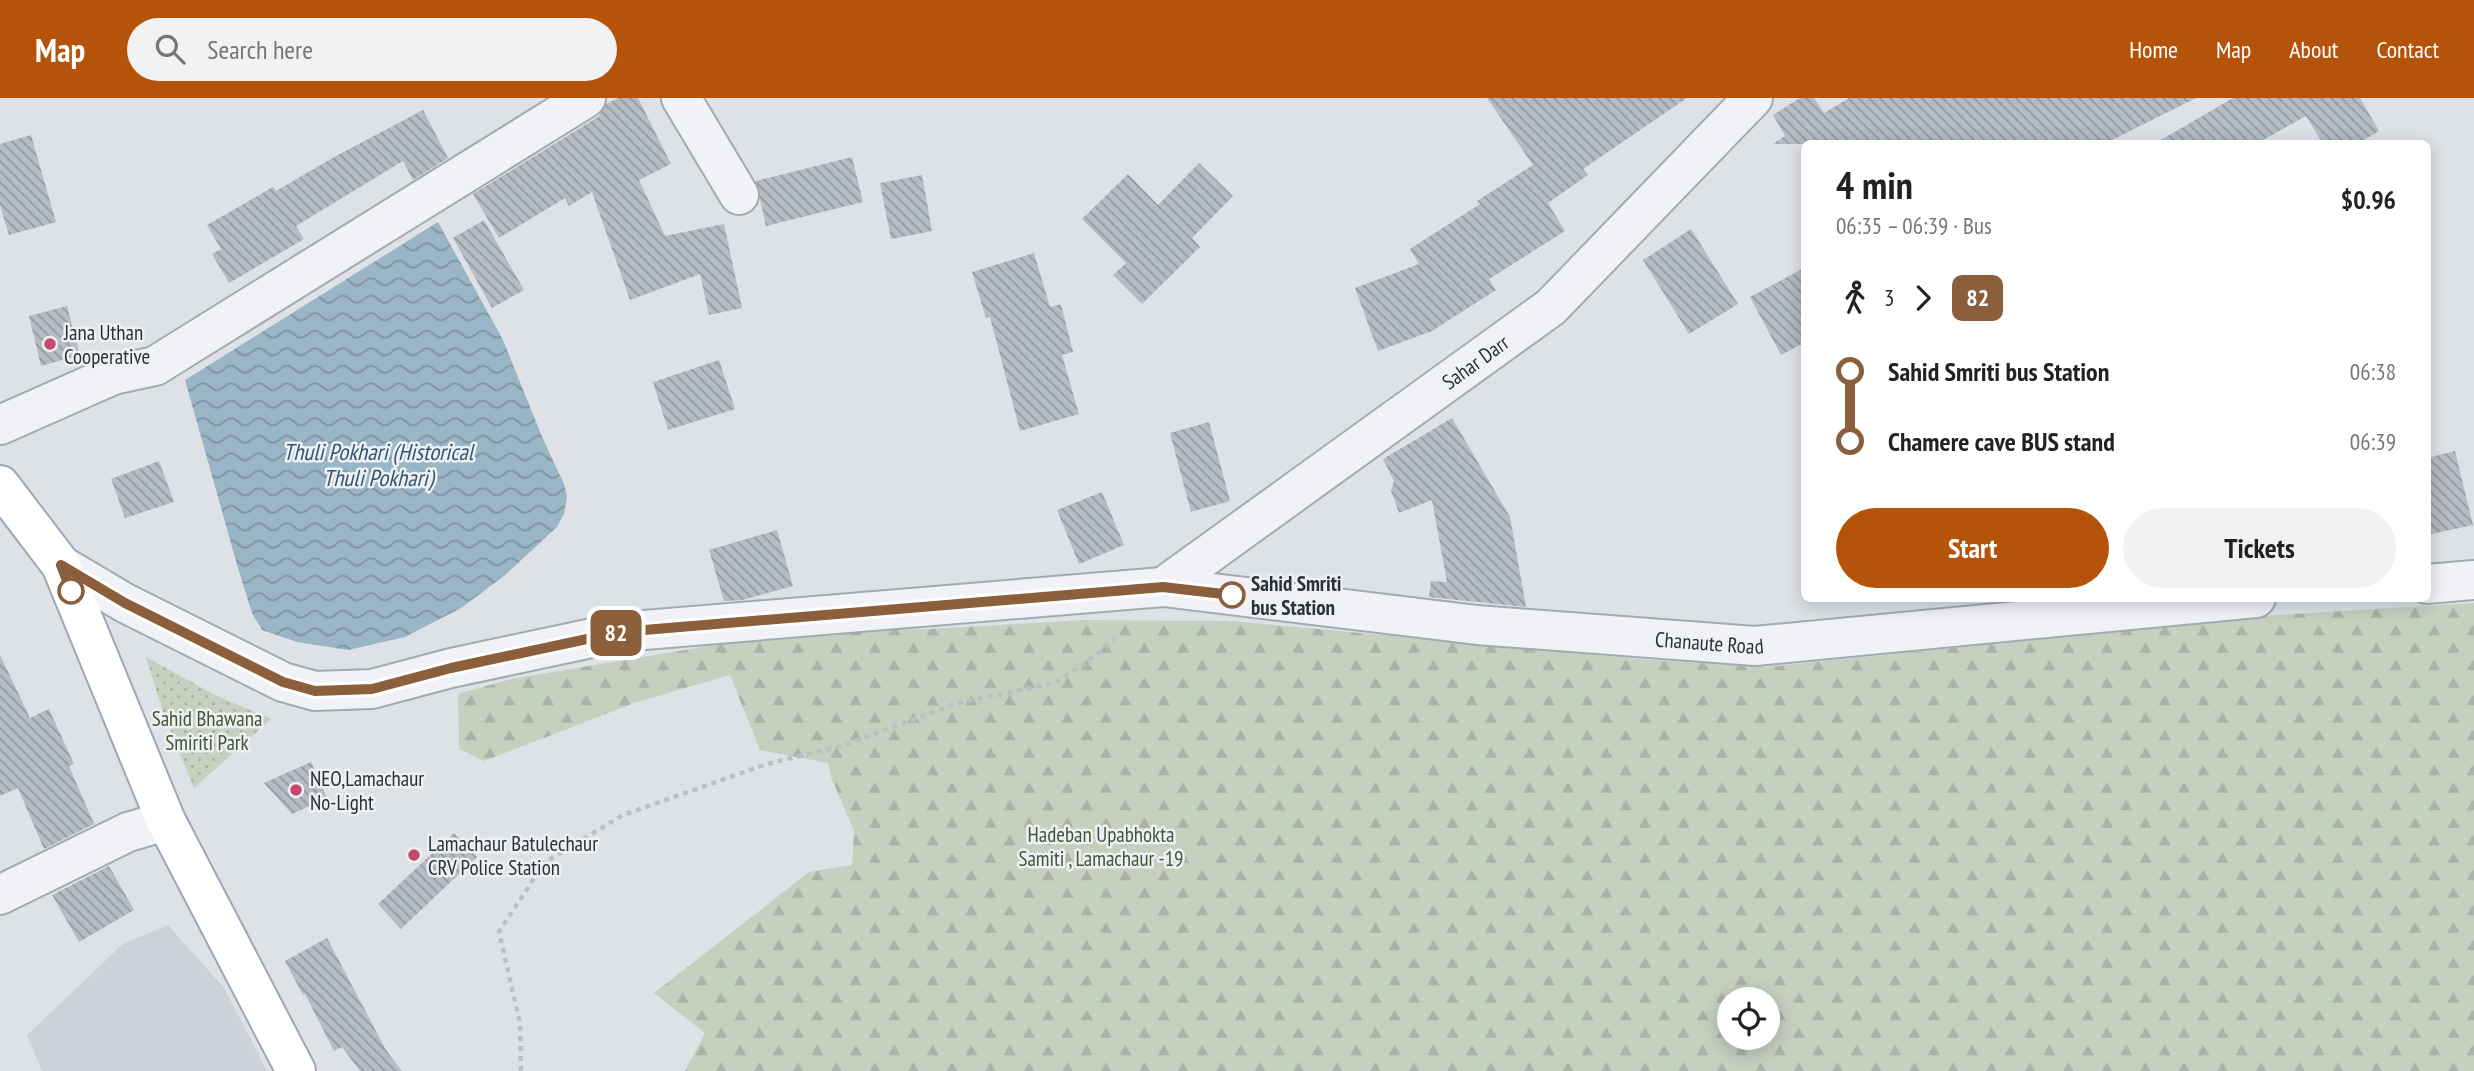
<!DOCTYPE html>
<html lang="en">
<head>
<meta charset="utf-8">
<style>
	body { margin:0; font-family:"PT Sans Narrow",sans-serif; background:#f2f2f2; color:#222; height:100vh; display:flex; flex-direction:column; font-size:26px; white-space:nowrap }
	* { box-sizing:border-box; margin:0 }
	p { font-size:23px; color:#767676 }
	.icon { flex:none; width:38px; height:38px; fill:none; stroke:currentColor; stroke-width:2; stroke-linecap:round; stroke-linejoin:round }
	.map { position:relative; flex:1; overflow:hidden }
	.panel { position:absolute; left:1801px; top:42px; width:630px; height:462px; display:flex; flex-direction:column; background:#fff; border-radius:10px; box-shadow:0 4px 18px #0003 }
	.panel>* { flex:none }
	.badge { padding:0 14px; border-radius:10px; font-size:24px; line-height:46px }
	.buttons { position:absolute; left:1717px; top:889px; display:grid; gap:14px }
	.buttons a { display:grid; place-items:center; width:63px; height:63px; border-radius:50%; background:#fff; box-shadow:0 4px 18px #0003; font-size:35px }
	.map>.badge { position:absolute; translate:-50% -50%; box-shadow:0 0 0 4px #fff }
	.legs { display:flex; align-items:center; gap:10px; height:77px; padding:0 35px; font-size:23px }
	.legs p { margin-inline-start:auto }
	.head { display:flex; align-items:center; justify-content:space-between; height:119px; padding:0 35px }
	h1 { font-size:38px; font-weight:700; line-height:52px }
	.action { display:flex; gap:14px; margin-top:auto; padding:14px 35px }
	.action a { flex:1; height:80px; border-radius:42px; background:#b45309; color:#fff; font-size:28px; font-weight:700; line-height:80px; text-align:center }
	.action a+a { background:#f2f2f2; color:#222 }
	ul { padding:0 35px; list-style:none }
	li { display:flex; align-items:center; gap:24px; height:70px; font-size:26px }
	li i { display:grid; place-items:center; width:10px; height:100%; margin:0 9px; background:currentColor }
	li i::after { content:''; width:18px; height:18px; margin:-9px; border:5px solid; border-radius:50%; background:#fff }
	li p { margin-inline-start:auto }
	li:first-child i { background:linear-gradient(#0000 50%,currentColor 0) }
	li:last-child i { background:linear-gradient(currentColor 50%,#0000 0) }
	header { display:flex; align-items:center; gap:42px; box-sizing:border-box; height:98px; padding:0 35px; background:#b45309; color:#fff }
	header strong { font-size:33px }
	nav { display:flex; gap:38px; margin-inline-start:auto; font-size:24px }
	.search { width:490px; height:63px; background:#f2f2f2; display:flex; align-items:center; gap:18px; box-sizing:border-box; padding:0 24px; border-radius:38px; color:#767676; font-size:26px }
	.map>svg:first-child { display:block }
	.built { fill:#ccd2d8 }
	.forest { fill:url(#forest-firs); fill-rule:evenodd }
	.park { fill:url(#park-dots) }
	.water { fill:url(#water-waves) }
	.building { fill:url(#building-back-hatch) }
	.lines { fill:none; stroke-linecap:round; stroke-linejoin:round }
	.minor-casing { stroke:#a4aab0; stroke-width:42 }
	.major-casing { stroke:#9ea8b2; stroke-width:42 }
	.path { stroke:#bcc0c5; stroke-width:4.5; stroke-dasharray:5 5; stroke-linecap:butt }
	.minor { stroke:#f0f2f5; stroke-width:38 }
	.major { stroke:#fff; stroke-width:38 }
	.line-1-casing { stroke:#fff; stroke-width:16 }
	.line-1 { stroke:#8b5e3c; stroke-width:10 }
	.poi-dot { fill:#c6486b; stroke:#edf1f4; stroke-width:2.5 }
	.stop-1-dot { fill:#fff; stroke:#8b5e3c; stroke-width:3.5 }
	.labels { text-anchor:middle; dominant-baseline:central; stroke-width:5; stroke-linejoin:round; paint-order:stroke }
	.poi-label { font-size:21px; fill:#28323c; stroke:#edf1f4; text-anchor:start }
	.street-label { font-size:21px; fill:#28323c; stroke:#edf1f4 }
	.stop-label { font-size:21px; font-weight:bold; fill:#28323c; stroke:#edf1f4; text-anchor:start }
	.park-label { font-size:21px; fill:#415736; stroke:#edf1f4 }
	.water-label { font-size:23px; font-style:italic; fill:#34566e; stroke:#edf1f4 }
</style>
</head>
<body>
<header>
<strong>Map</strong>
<div class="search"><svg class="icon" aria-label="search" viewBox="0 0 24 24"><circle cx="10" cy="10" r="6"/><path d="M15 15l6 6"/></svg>Search here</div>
<nav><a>Home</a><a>Map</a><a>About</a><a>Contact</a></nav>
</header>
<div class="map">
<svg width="2474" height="973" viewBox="0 0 2474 973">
	<defs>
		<pattern id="forest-firs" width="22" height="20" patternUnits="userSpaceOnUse" patternTransform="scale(1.75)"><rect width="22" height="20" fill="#c6d0bf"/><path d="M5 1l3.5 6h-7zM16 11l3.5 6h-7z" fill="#aab3a5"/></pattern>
		<pattern id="park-dots" width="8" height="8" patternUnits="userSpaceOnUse" patternTransform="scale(1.75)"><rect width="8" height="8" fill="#c6d0bf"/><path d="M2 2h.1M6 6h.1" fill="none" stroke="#aab3a5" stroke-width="1.8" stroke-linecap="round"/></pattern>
		<pattern id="water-waves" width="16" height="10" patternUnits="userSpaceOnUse" patternTransform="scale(1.75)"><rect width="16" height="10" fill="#9ab5c5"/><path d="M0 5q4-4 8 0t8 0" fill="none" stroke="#7e94a1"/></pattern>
		<pattern id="building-back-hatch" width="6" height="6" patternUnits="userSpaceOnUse" patternTransform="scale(1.75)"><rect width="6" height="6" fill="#b5bcc3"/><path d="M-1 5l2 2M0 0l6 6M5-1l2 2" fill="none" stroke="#9399a0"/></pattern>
	</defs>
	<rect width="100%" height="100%" fill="#dee2e7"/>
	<path class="built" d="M168,827l56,63 43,83h-225l-15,-36 96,-91z"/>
	<path class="forest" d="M2474,505v468h-1789l20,-38 -51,-40 155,-121 43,-7 2,-34 -23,-54 -3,-14 -68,-13 -30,-75 -93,27 -153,59 -25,-12 -1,-55 53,-15 288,-48 131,-2 153,-9 149,1 406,38 127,8 511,-52zM1729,901h39v39h-39z"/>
	<path class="park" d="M146,559l71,39 54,23 -77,69 -31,-76z"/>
	<path class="water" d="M438,124l65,118 40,99 21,45 3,13 -3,17 -7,13 -53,49 -43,32 -56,29 -57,13 -51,-8 -35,-12 -10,-17 -14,-45 -53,-188z"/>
	<path class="building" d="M618,0h20l33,66 -32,16 26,56 59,-12 18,84 -33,7 -9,-41 -70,26 -38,-108 -23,14 -4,-8 -66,40 -26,-44 125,-77 8,-13z
		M1487,0h200l-104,71 5,6 -40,28 17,28 -76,48 7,11 -64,41 -54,20 -23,-63 64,-24 -9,-15 70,-45 -3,-3 56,-36z
		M1800,0h14l10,15 25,-15h347l-92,46h-331l12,-8 -12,-21z
		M2233,0h127l19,33 -22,13h-34l-17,-28 -50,28h-102z
		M423,12l25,48 -35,22 -10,-19 -107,65 8,13 -75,44 -17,-29 9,-5 -14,-24 66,-38 3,4 60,-35z
		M31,37l25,87 -47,13 -9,-30v-61z
		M852,59l11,45 -97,24 -10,-45z
		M1199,65l34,33 -41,42 8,9 -58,57 -29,-29 13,-12 -44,-44 46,-45 30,31z
		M922,77l10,56 -41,8 -11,-56z
		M484,122l40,70 -32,18 -39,-70z
		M1691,131l47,75 -49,30 -46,-74z
		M1034,155l16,54 11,-3 12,48 -11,3 17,59 -59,17 -30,-114 -4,1 -14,-46z
		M1804,170v75l-23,12 -31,-58z
		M67,208l13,49 -39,11 -12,-50z
		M719,262l16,49 -67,21 -15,-48z
		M1452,320l58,99 16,90 -97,-10 2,-16 16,1 -15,-82 -33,13 -8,-22 3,-10 -11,-22z
		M1209,324l21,79 -39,11 -21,-79z
		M2455,353l18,74 -46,10v-77z
		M159,363l15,41 -49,16 -14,-39z
		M1102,394l22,53 -45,19 -22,-54z
		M777,432l16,56 -51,14 -18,1 -15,-51z
		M0,557l30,63 19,-9 25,55 -5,2 25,58 -50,25 -26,-61 -18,8z
		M311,664l16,36 -35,16 -28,-31z
		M454,735l23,24 -76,72 -23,-25z
		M109,768l25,44 -55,32 -27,-47z
		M327,840l59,112 16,21h-42l-18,-24 -8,4 -29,-57 -2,1 -18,-34z"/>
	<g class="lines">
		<g class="minor-casing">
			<g id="minor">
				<path d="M681,0l58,97"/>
				<path d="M0,327l113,-50 42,-9 431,-268"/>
				<path id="s1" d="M61,467l64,38 158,79 32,9 57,-2 79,-21 169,-36 543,-45 314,38 278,21 501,-48"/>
				<path d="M2427,486l47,-4"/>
				<path id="s2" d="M1163,489l388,-280 202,-209"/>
				<path d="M0,797l128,-63 38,-11"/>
			</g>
		</g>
		<g class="major-casing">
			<path id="major" d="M0,387l61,80 105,256 130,250"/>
		</g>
		<path class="path" d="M521,973l-1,-48 -21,-91 45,-69 79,-48 144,-51 78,-19 109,-41 101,-21 48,-33 15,-16"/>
		<use href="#minor" class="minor"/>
		<use href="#major" class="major"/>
	</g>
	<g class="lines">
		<g class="line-1-casing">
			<path id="line-1" d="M71,493l-10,-26 64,38 158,79 32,9 57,-2 79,-21 169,-36 543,-45 69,8"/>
		</g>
		<use href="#line-1" class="line-1"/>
	</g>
	<g class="poi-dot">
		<circle cx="50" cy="246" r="7"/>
		<circle cx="296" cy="692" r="7"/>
		<circle cx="414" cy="757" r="7"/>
	</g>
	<g class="stop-1-dot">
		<circle cx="71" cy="493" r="12"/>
		<circle cx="1232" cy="497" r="12"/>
	</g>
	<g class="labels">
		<g class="poi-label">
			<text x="64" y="234">Jana Uthan<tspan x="64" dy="24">Cooperative</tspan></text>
			<text x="310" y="680">NEO,Lamachaur<tspan x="310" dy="24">No-Light</tspan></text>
			<text x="428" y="745">Lamachaur Batulechaur<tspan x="428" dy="24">CRV Police Station</tspan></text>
		</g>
		<g class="street-label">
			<text stroke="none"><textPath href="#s2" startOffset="385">Sahar Darr</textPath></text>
			<text stroke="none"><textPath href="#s1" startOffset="1690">Chanaute Road</textPath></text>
		</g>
		<g class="stop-label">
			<text x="1251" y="485">Sahid Smriti<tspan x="1251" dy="24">bus Station</tspan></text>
		</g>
		<g class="park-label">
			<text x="207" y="620">Sahid Bhawana<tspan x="207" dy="24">Smiriti Park</tspan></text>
			<text x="1101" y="736">Hadeban Upabhokta<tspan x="1101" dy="24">Samiti , Lamachaur -19</tspan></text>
		</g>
		<g class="water-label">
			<text x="378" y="353">Thuli Pokhari (Historical<tspan x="378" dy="26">Thuli Pokhari)</tspan></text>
		</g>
	</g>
</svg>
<div class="buttons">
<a><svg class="icon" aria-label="locate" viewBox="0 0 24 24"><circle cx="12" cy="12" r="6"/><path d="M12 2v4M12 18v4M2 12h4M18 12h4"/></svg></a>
</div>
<b class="badge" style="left:616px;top:535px;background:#8b5e3c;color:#fff">82</b>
<section class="panel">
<div class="head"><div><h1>4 min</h1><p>06:35 – 06:39 · Bus</p></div><b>$0.96</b></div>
<div class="legs"><svg class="icon" aria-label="walk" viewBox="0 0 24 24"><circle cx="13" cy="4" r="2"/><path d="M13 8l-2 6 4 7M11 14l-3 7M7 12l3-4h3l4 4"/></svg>3<svg class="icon" aria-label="forward" viewBox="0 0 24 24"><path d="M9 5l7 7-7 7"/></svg><b class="badge" style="background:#8b5e3c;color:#fff">82</b></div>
<ul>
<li><i style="color:#8b5e3c"></i><b>Sahid Smriti bus Station</b><p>06:38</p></li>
<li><i style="color:#8b5e3c"></i><b>Chamere cave BUS stand</b><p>06:39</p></li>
</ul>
<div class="action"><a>Start</a><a>Tickets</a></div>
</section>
</div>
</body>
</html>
